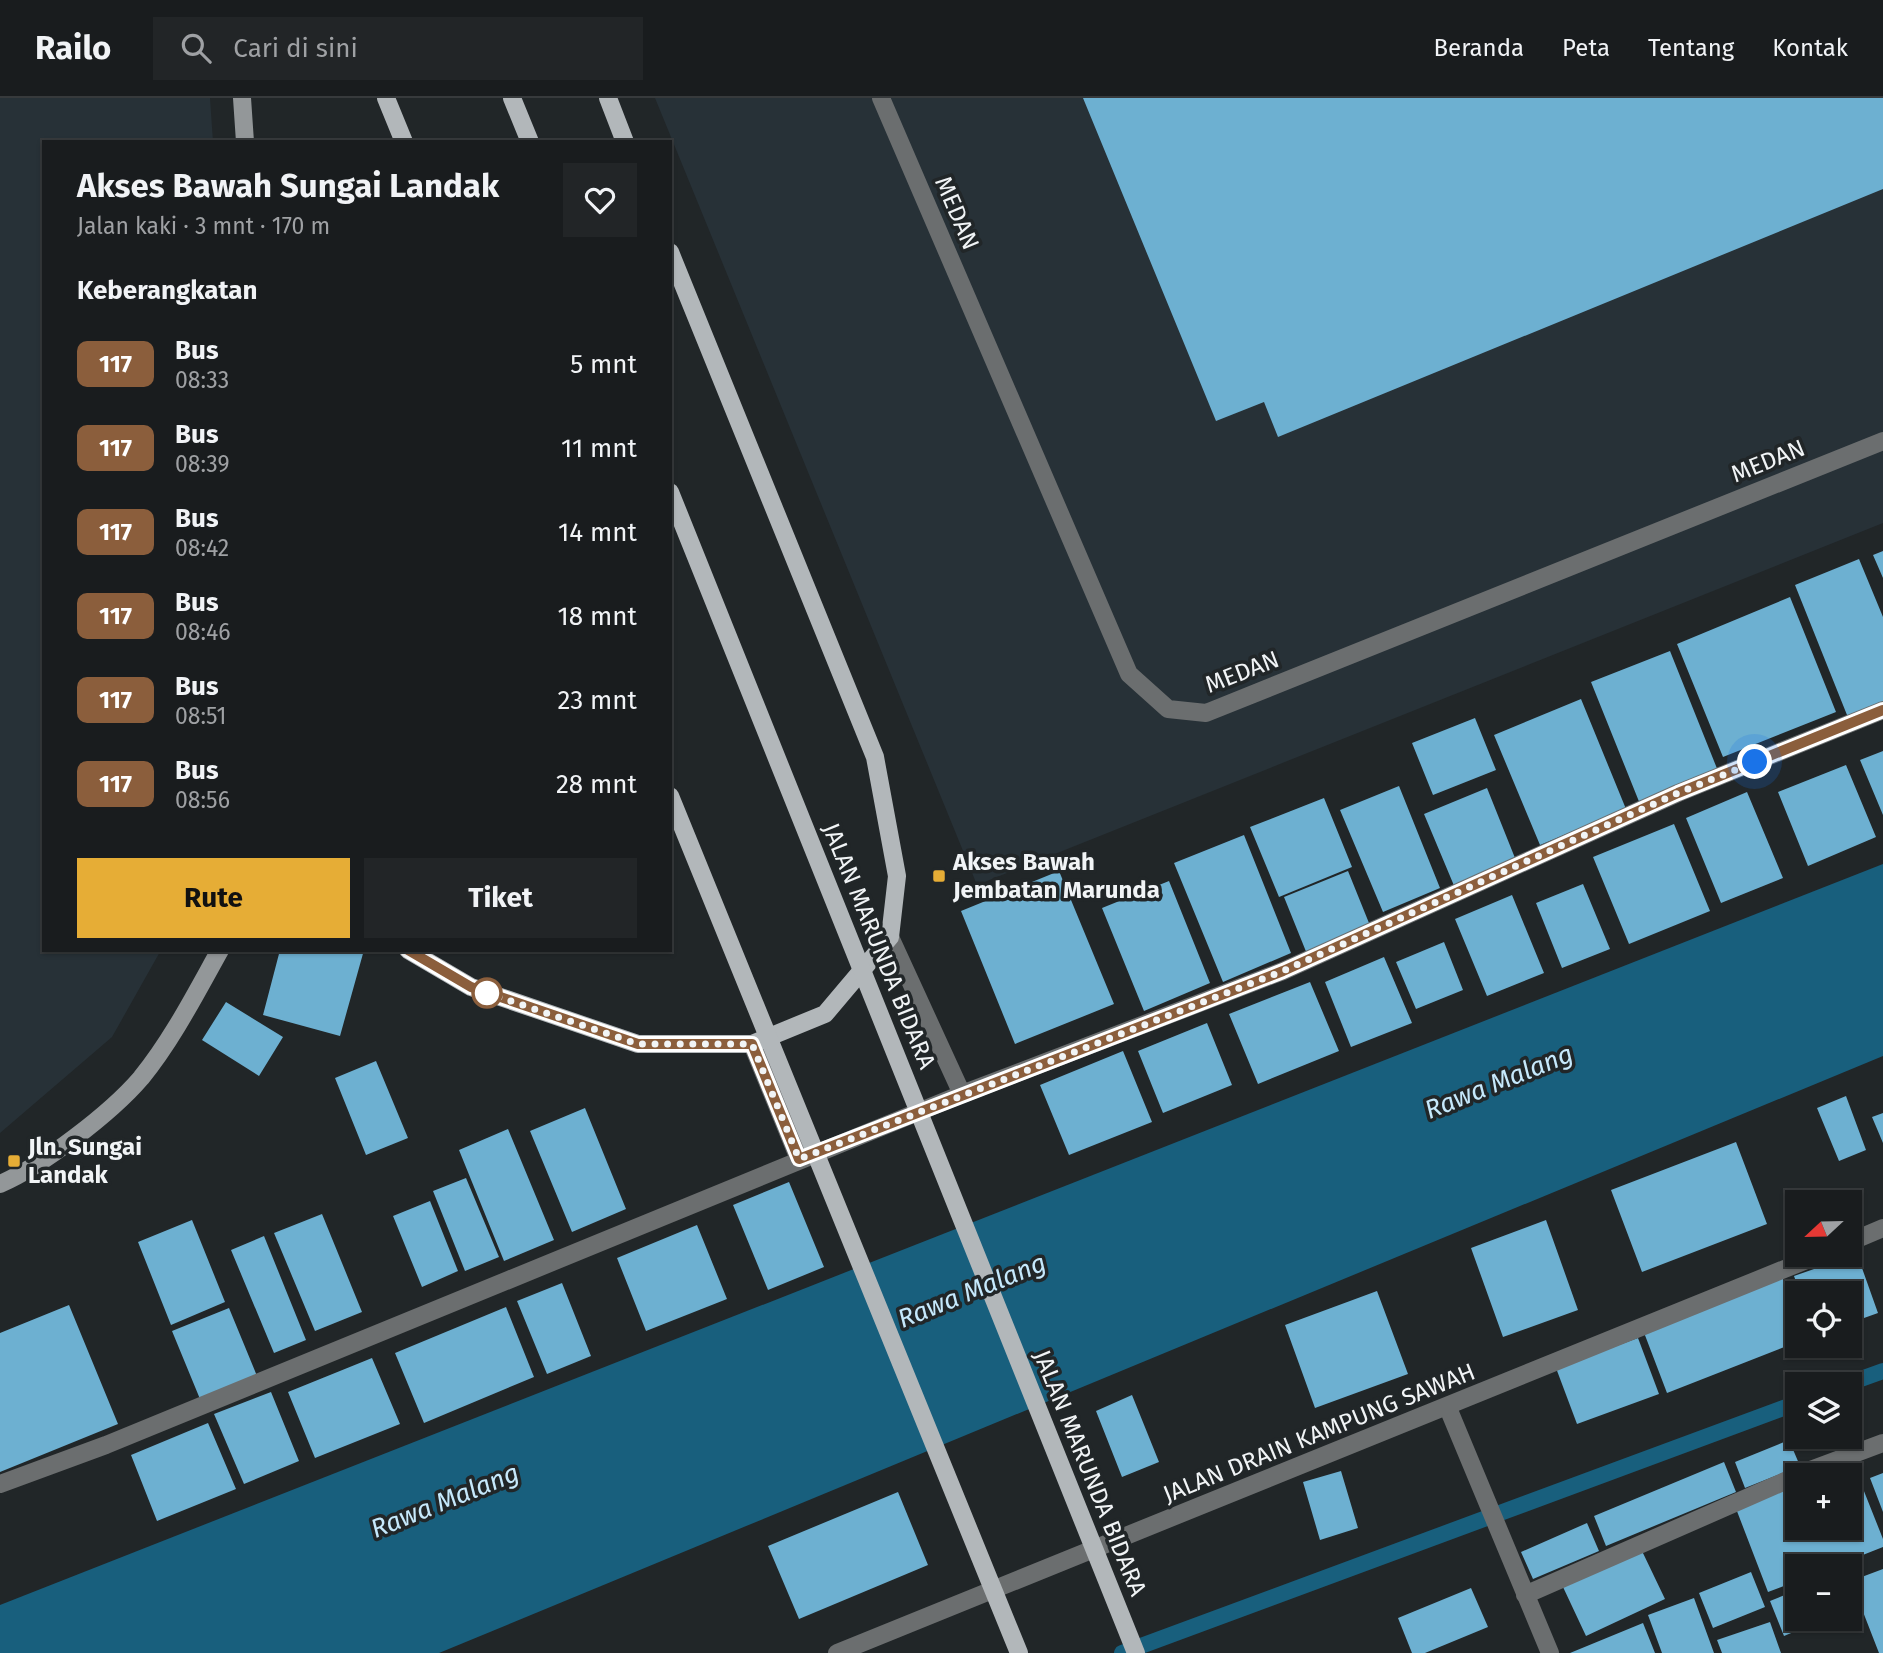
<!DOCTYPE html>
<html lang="id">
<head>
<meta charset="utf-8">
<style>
	body { margin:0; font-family:"Fira Sans",sans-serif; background:#222527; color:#f1f3f6; height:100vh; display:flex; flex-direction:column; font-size:26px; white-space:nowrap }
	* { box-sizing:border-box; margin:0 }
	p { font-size:23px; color:#9fa1a4 }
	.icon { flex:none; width:38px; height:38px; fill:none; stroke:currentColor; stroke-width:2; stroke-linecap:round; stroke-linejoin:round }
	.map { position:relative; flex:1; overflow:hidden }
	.side { position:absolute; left:42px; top:42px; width:630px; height:812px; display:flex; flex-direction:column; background:#191c1e; border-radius:0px; box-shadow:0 2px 5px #0004,0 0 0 2px #373a3c }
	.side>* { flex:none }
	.badge { padding:0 14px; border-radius:10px; font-size:24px; line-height:46px }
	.needle { width:46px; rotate:248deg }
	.buttons { position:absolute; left:1785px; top:1092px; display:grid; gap:14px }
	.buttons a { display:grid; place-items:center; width:77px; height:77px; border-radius:0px; background:#191c1e; box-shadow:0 2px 5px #0004,0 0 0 2px #373a3c; font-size:35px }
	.you { position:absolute; width:35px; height:35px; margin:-18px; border:5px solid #fff; border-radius:50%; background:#1a73e8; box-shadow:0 0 0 10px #1a73e833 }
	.map>.badge { position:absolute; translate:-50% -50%; box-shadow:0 0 0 4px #fff }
	h2 { padding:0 35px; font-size:26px; line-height:63px }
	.round { display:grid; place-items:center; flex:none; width:74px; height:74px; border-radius:0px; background:#222527 }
	.head { display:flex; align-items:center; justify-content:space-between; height:119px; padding:0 35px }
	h1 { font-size:33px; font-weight:700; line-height:52px }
	.primary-button { display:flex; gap:14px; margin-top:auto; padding:14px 35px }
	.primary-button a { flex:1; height:80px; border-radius:0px; background:#e6ad36; color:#111; font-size:28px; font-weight:700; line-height:80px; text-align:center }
	.primary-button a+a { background:#222527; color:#f1f3f6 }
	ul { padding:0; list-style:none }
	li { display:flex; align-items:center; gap:21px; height:84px; padding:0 35px }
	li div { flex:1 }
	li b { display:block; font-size:26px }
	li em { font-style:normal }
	li .badge { min-width:77px; font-weight:700; text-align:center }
	header { display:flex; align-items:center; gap:42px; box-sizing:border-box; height:98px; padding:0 35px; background:#191c1e; border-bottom:2px solid #373a3c }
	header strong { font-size:33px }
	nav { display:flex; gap:38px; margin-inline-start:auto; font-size:24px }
	.search { width:490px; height:63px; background:#222527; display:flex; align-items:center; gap:18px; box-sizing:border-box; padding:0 24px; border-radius:0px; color:#9fa1a4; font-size:26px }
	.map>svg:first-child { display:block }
	.built { fill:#273137 }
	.water { fill:#185f7d }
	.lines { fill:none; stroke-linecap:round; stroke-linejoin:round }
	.stream { stroke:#185f7d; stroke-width:16 }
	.building { fill:#6db0d1 }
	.lane { stroke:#6b6e6f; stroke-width:18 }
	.street { stroke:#6b6e6f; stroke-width:18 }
	.secondary { stroke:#939799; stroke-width:18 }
	.primary { stroke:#b2b7ba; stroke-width:18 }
	.primary-bridge { stroke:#b2b7ba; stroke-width:18 }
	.line-casing { stroke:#fff; stroke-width:16 }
	.line { stroke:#8b5e3c; stroke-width:10 }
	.walk { stroke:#f1f4f6; stroke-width:7; stroke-dasharray:0 12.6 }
	.poi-dot { fill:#e6ad36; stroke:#212628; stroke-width:2.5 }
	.stop-dot { fill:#fff; stroke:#8b5e3c; stroke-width:3.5 }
	.labels { text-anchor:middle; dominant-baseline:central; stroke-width:7; stroke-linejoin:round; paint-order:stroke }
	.street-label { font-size:24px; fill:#f1f4f6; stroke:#212628 }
	.poi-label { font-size:24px; font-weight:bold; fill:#f1f4f6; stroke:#212628; text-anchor:start }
	.water-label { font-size:26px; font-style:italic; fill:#c6e9fc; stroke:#212628 }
</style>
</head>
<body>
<header>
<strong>Railo</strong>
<div class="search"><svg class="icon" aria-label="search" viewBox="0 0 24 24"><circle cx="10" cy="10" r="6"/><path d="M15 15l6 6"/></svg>Cari di sini</div>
<nav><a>Beranda</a><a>Peta</a><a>Tentang</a><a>Kontak</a></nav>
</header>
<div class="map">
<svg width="1883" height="1555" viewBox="0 0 1883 1555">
	<rect width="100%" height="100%" fill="#212628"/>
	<path class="built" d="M0,0h210l3,44h-169v808h117l-49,87 -112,96z
		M655,0h1228v425l-906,362z"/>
	<path class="water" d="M1883,766v192l-1444,597h-439v-48z"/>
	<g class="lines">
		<path class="stream" d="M1847,1286l36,-13
			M1122,1555l675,-250"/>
	</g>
	<path class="building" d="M1083,0h800v91l-605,248 -14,-35 -48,19z
		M1883,453v27l-10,-23z
		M1859,461l24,58v89l-34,14 -54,-135z
		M1790,499l46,115 -113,45 -46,-113z
		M1670,553l48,120 -78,33 -49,-122z
		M1581,601l45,110 -86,36 -46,-110z
		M1475,620l21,52 -63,25 -21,-52z
		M1883,653v64l-23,-55z
		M1846,667l30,72 -68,29 -30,-74z
		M1399,688l41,102 -57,24 -43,-102z
		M1487,690l30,75 -62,25 -31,-74z
		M1747,694l36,86 -62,25 -35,-85z
		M1324,700l28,69 -73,30 -29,-70z
		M1674,726l36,87 -81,33 -36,-87z
		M1244,737l47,118 -68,29 -49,-119z
		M1059,773l55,133 -99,40 -54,-133z
		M1348,773l23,57 -64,26 -23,-57z
		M1169,783l41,102 -66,28 -42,-103z
		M1583,786l27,65 -48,19 -26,-65z
		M1512,797l32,78 -57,23 -32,-77z
		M1444,844l19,48 -47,19 -20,-47z
		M364,852l-24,86 -77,-21 17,-65z
		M1384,859l28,66 -61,24 -26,-65z
		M1310,884l29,69 -81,33 -29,-70z
		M226,904l57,35 -24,39 -57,-36z
		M1207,925l25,62 -69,28 -25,-62z
		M1123,953l29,71 -83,33 -29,-70z
		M376,963l32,77 -42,17 -31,-77z
		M1846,998l20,54 -27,11 -22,-53z
		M585,1010l41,101 -54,23 -42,-101z
		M1883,1015v30l-11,-26z
		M508,1031l46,111 -50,21 -45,-111z
		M1736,1044l31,82 -125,48 -31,-82z
		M466,1080l33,79 -34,14 -32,-80z
		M789,1084l35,85 -56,23 -35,-85z
		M430,1103l28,70 -36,16 -29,-71z
		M322,1116l40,98 -47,19 -41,-98z
		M192,1122l33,82 -54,23 -33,-83z
		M1546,1122l32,90 -75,27 -32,-89z
		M697,1127l30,74 -81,32 -29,-73z
		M264,1138l42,104 -32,13 -43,-103z
		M1857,1156l21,59 -28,10v-30h-50l-6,-17z
		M1782,1176l15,39v29l-130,51 -24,-63z
		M562,1185l29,73 -44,18 -30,-73z
		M1377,1193l31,83 -93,34 -30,-83z
		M69,1207l49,119 -118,48v-139z
		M506,1209l28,70 -110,46 -29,-70z
		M229,1210l28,68 -57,23 -28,-68z
		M1638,1240l21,56 -82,30 -21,-56z
		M372,1260l28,66 -85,34 -27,-66z
		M271,1294l28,69 -55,23 -30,-70z
		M1132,1297l27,67 -37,15 -26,-66z
		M208,1325l28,66 -79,32 -26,-66z
		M1789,1342l11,26 -55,22 -10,-26z
		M1852,1363l31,78v8l-48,19h-38v15l-29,11 -33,-86 62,-24v46h53v-53h-36z
		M1724,1364l12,30 -130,54 -12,-30z
		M1341,1373l17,57 -38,12 -17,-58z
		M1883,1375v39l-13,-34z
		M898,1394l30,73 -129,54 -31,-73z
		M1587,1425l12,28 -66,28 -12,-27z
		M1642,1453l23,48 -79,37 -23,-49z
		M1883,1471v84h-4l-28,-72z
		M1751,1474l14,35 -52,21 -14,-35z
		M1471,1490l17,39 -63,26h-13l-14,-35z
		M1797,1492v29h14l2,5 -29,12 -14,-35z
		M1694,1500l20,55h-52l-14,-38z
		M1770,1524l11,31h-59l-5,-13z
		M1643,1525l12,30h-85z"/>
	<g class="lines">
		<path class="lane" d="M881,0l248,576 39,35 38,4 677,-272"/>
		<path class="street" d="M890,839l72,157
			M752,946l47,115
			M1850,1144l33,-14
			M1448,1310l102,245
			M0,1386l106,-39 856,-351 321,-123 395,-178 205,-83
			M1525,1497l283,-124 75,-28
			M837,1555l982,-398"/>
		<path class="secondary" d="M242,0l3,44
			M0,1086c42,-18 111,-71 141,-106 31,-38 55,-85 79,-128"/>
		<path class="primary" d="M386,0l18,44
			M512,0l18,44
			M608,0l17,44
			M408,852l63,37 167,57h114l73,-30 65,-77 7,-61 -22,-119 -205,-505"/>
		<path class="primary-bridge" d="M670,394l466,1161
			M670,698l349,857"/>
	</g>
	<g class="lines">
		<g class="line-casing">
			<path id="line" d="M408,852l63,37 167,57h114l47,115 484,-188 395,-178 205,-83"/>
		</g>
		<use href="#line" class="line"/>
		<path class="walk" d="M487,895l151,51h114l47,115 484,-188 395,-178 77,-31"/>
	</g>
	<g class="poi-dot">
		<rect x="932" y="771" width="14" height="14" rx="3.5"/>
		<rect x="7" y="1056" width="14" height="14" rx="3.5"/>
	</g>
	<circle class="stop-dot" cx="487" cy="895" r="14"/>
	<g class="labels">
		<g class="street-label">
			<text transform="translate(957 115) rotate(67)">MEDAN</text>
			<text transform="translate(1768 363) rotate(-22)">MEDAN</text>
			<text transform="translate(1242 574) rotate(-21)">MEDAN</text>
			<text transform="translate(879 848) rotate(68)">JALAN MARUNDA BIDARA</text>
			<text transform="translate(1319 1335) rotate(-22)">JALAN DRAIN KAMPUNG SAWAH</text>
			<text transform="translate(1090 1375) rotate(68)">JALAN MARUNDA BIDARA</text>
		</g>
		<g class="poi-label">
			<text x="953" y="764">Akses Bawah<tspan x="953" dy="28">Jembatan Marunda</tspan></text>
			<text x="28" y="1049">Jln. Sungai<tspan x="28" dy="28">Landak</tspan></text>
		</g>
		<g class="water-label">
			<text transform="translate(1499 984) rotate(-22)">Rawa Malang</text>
			<text transform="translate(972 1193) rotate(-22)">Rawa Malang</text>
			<text transform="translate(445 1403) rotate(-22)">Rawa Malang</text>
		</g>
	</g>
</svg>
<div class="buttons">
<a><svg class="needle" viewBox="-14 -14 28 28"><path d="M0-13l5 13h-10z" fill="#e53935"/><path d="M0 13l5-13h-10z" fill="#9fa1a4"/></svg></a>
<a><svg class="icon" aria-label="locate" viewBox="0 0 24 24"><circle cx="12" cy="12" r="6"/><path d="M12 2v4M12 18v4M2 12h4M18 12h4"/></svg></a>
<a><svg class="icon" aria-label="layers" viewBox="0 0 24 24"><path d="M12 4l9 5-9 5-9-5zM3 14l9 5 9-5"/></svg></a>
<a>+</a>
<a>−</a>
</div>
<div class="you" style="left:1755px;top:664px"></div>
<section class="side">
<div class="head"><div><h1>Akses Bawah Sungai Landak</h1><p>Jalan kaki · 3 mnt · 170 m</p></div><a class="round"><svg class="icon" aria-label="heart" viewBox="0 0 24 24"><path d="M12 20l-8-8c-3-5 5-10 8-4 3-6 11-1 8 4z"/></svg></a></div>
<h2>Keberangkatan</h2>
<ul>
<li><span class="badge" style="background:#8b5e3c;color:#fff">117</span><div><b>Bus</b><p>08:33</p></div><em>5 mnt</em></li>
<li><span class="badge" style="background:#8b5e3c;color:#fff">117</span><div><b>Bus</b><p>08:39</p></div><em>11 mnt</em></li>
<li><span class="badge" style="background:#8b5e3c;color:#fff">117</span><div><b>Bus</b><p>08:42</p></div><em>14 mnt</em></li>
<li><span class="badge" style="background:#8b5e3c;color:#fff">117</span><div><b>Bus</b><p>08:46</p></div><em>18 mnt</em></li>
<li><span class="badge" style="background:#8b5e3c;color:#fff">117</span><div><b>Bus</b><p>08:51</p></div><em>23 mnt</em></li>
<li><span class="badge" style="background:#8b5e3c;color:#fff">117</span><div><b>Bus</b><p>08:56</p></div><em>28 mnt</em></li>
</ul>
<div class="primary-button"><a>Rute</a><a>Tiket</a></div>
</section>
</div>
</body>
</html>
